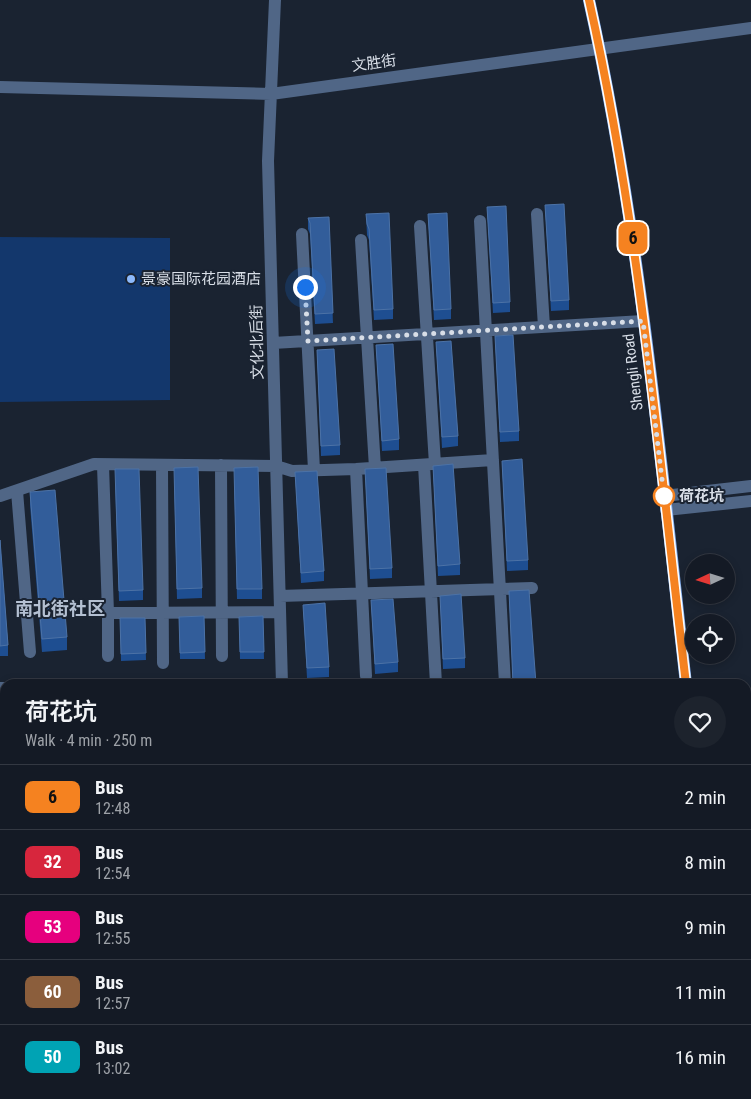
<!DOCTYPE html>
<html lang="en">
<head>
<meta charset="utf-8">
<style>
	body { margin:0; font-family:"Roboto Condensed","Noto Sans SC",sans-serif; background:#1d232d; color:#f1f3f6; height:100vh; display:flex; flex-direction:column; font-size:19px; white-space:nowrap }
	* { box-sizing:border-box; margin:0 }
	p { font-size:16px; color:#9da1a7 }
	.icon { flex:none; width:28px; height:28px; fill:none; stroke:currentColor; stroke-width:2; stroke-linecap:round; stroke-linejoin:round }
	.map { position:relative; flex:1; overflow:hidden }
	.sheet { position:absolute; left:0px; top:679px; width:751px; height:421px; display:flex; flex-direction:column; background:#141a25; border-radius:15px 15px 0 0; box-shadow:0 2px 8px #0003,0 0 0 1px #333842 }
	.sheet>* { flex:none }
	.badge { padding:0 10px; border-radius:8px; font-size:18px; line-height:32px }
	.needle { width:32px; rotate:266deg }
	.fabs { position:absolute; left:685px; top:554px; display:grid; gap:10px }
	.fabs a { display:grid; place-items:center; width:50px; height:50px; border-radius:50%; background:#141a25; box-shadow:0 2px 8px #0003,0 0 0 1px #333842; font-size:25px }
	.you { position:absolute; width:25px; height:25px; margin:-12px; border:4px solid #fff; border-radius:50%; background:#1a73e8; box-shadow:0 0 0 8px #1a73e833 }
	.map>.badge { position:absolute; translate:-50% -50%; box-shadow:0 0 0 2px #fff }
	.round { display:grid; place-items:center; flex:none; width:52px; height:52px; border-radius:26px; background:#1d232d }
	.overview { display:flex; align-items:center; justify-content:space-between; height:85px; padding:0 25px }
	h1 { font-size:24px; font-weight:600; line-height:38px }
	ul { padding:0; list-style:none }
	li { display:flex; align-items:center; gap:15px; height:65px; padding:0 25px; border-top:1px solid #333842 }
	li div { flex:1 }
	li b { display:block; font-size:19px }
	li em { font-style:normal }
	li .badge { min-width:55px; font-weight:700; text-align:center }
	.map>svg:first-child { display:block }
	.green { fill:#13376c }
	.lines { fill:none; stroke-linecap:round; stroke-linejoin:round }
	.minor { stroke:#506686; stroke-width:12 }
	.major { stroke:#7ba8ec; stroke-width:12 }
	.wall { fill:#1e4e91 }
	.building { fill:#325d9a; stroke:#4c72a6 }
	.line-casing { stroke:#fff; stroke-width:11 }
	.line { stroke:#f58220; stroke-width:8 }
	.walk { stroke:#d8dee7; stroke-width:5; stroke-dasharray:0 9 }
	.poi-dot { fill:#8cb9fc; stroke:#1a2331; stroke-width:2 }
	.stop-dot { fill:#fff; stroke:#f58220; stroke-width:2.5 }
	.labels { text-anchor:middle; dominant-baseline:central; stroke-width:4; stroke-linejoin:round; paint-order:stroke }
	.street-label { font-size:15px; fill:#d8dee7; stroke:#1a2331 }
	.poi-label { font-size:15px; fill:#d8dee7; stroke:#1a2331; text-anchor:start }
	.stop-label { font-size:15px; font-weight:bold; fill:#d8dee7; stroke:#1a2331; text-anchor:start }
	.quarter-label { font-size:18px; font-weight:bold; fill:#b4c0d2; stroke:#1a2331 }
</style>
</head>
<body>
<div class="map">
<svg width="751" height="1099" viewBox="0 0 751 1099">
	<rect width="100%" height="100%" fill="#1a2331"/>
	<path class="green" d="M0,237l170,1v162l-170,2z"/>
	<g class="lines">
		<path class="minor" d="M275,0l-7,161 14,523
			M0,87l271,7 480,-66
			M537,214l7,113
			M480,221l25,463
			M420,226l15,238
			M302,234l12,236
			M361,240l14,228
			M273,343l370,-22
			M103,465l5,148 172,-1
			M162,465l1,198
			M221,465l1,191
			M424,465l12,219
			M356,469l10,207
			M17,491l13,161
			M0,496l94,-32 182,2 16,5 64,-2 137,-9
			M664,496l87,-10
			M666,510l85,-9
			M280,596l252,-8
			M108,656v-43
			M0,688h5
			M746,789l5,1
			M0,869l5,1
			M0,1003h5
			M20,1099v-4
			M85,1099v-4
			M153,1099v-4
			M214,1099v-4
			M274,1099l1,-4
			M347,1099l1,-4
			M410,1099v-4
			M469,1099v-4"/>
		<path class="major" d="M589,0c50,225 71,455 97,684
			M713,1099l1,-4"/>
	</g>
	<path class="wall" d="M545,205l24,95v10l-18,1z
		M487,207l23,95v10l-17,1z
		M366,214l27,95v10l-19,1 -5,-80 -2,-5z
		M428,214l23,95v10l-17,1z
		M329,217l4,106 -18,1 -5,-90 -2,-5v-11z
		M495,336l24,95v10l-19,1z
		M436,342l22,94v10l-16,2z
		M376,345l23,94v11l-17,1z
		M317,350l23,95v10l-19,1z
		M502,461l26,99v10l-21,1z
		M433,466l27,98v11l-22,1z
		M365,469l27,99v10l-22,1z
		M295,472l29,99v10l-23,2z
		M174,478l28,110v10l-25,1z
		M234,478l28,111v10h-25z
		M115,480l28,110v10l-24,1z
		M30,492l37,145v13l-25,2 -12,-147z
		M0,540l8,105v11h-8z
		M509,591l27,93h-23z
		M440,596l25,62v10l-22,1z
		M371,600l27,62v10l-23,2z
		M303,605l26,62v10l-22,1z
		M204,616l1,43h-25l-1,-42z
		M263,616l1,43h-24l-1,-42z
		M120,618h25l1,42 -25,1z"/>
	<path class="building" d="M564,204l5,96 -18,1 -6,-96z
		M506,206l4,96 -17,1 -6,-96z
		M389,213l4,96 -19,1 -5,-81 -2,-5 -1,-10z
		M447,213l4,96 -17,1 -6,-96z
		M329,217l4,96 -18,1 -5,-91 -2,-5z
		M513,335l6,96 -19,1 -5,-96z
		M451,341l7,95 -16,1 -6,-95z
		M393,344l6,95 -17,2 -6,-96z
		M334,349l6,96 -19,1 -4,-96z
		M522,459l6,101 -21,1 -5,-100z
		M453,464l7,100 -22,2 -5,-100z
		M198,467l4,121 -25,1 -3,-121z
		M258,467l4,122h-25l-3,-121z
		M386,468l6,100 -22,1 -5,-100z
		M115,469h24l4,121 -24,1z
		M317,471l7,100 -23,2 -6,-101z
		M55,490l12,147 -25,2 -12,-147z
		M0,540l8,105 -8,1z
		M529,590l7,94h-23l-4,-93z
		M461,594l4,64 -22,1 -3,-63z
		M393,599l5,63 -23,2 -4,-64z
		M325,603l4,64 -22,1 -4,-63z
		M204,616l1,36 -25,1 -1,-36z
		M263,616l1,36h-24l-1,-35z
		M120,618h25l1,35 -25,1z
		M0,716h1l-1,123z
		M162,1095h23v4h-23z
		M224,1095h23v4h-23z"/>
	<g class="lines">
		<g class="line-casing">
			<path id="line" d="M589,0c50,225 70,455 97,684"/>
		</g>
		<use href="#line" class="line"/>
		<path class="walk" d="M305,287l3,54 335,-20 21,175"/>
	</g>
	<circle class="poi-dot" cx="131" cy="279" r="5"/>
	<circle class="stop-dot" cx="664" cy="496" r="10"/>
	<g class="labels">
		<g class="street-label">
			<text transform="translate(374 63) rotate(-8)">文胜街</text>
			<text transform="translate(257 342) rotate(-91)">文化北后街</text>
			<text transform="translate(633 372) rotate(-97)">Shengli Road</text>
		</g>
		<g class="poi-label">
			<text x="141" y="279">景豪国际花园酒店</text>
		</g>
		<g class="stop-label">
			<text x="679" y="496">荷花坑</text>
		</g>
		<g class="quarter-label">
			<text x="60" y="608">南北街社区</text>
		</g>
	</g>
</svg>
<div class="fabs">
<a><svg class="needle" viewBox="-14 -14 28 28"><path d="M0-13l5 13h-10z" fill="#e53935"/><path d="M0 13l5-13h-10z" fill="#9da1a7"/></svg></a>
<a><svg class="icon" aria-label="locate" viewBox="0 0 24 24"><circle cx="12" cy="12" r="6"/><path d="M12 2v4M12 18v4M2 12h4M18 12h4"/></svg></a>
</div>
<div class="you" style="left:305px;top:287px"></div>
<b class="badge" style="left:633px;top:238px;background:#f58220;color:#111">6</b>
<section class="sheet">
<div class="overview"><div><h1>荷花坑</h1><p>Walk · 4 min · 250 m</p></div><a class="round"><svg class="icon" aria-label="heart" viewBox="0 0 24 24"><path d="M12 20l-8-8c-3-5 5-10 8-4 3-6 11-1 8 4z"/></svg></a></div>
<ul>
<li><span class="badge" style="background:#f58220;color:#111">6</span><div><b>Bus</b><p>12:48</p></div><em>2 min</em></li>
<li><span class="badge" style="background:#d7263d;color:#fff">32</span><div><b>Bus</b><p>12:54</p></div><em>8 min</em></li>
<li><span class="badge" style="background:#e6007e;color:#fff">53</span><div><b>Bus</b><p>12:55</p></div><em>9 min</em></li>
<li><span class="badge" style="background:#8b5e3c;color:#fff">60</span><div><b>Bus</b><p>12:57</p></div><em>11 min</em></li>
<li><span class="badge" style="background:#00a3b4;color:#fff">50</span><div><b>Bus</b><p>13:02</p></div><em>16 min</em></li>
</ul>
</section>
</div>
</body>
</html>
